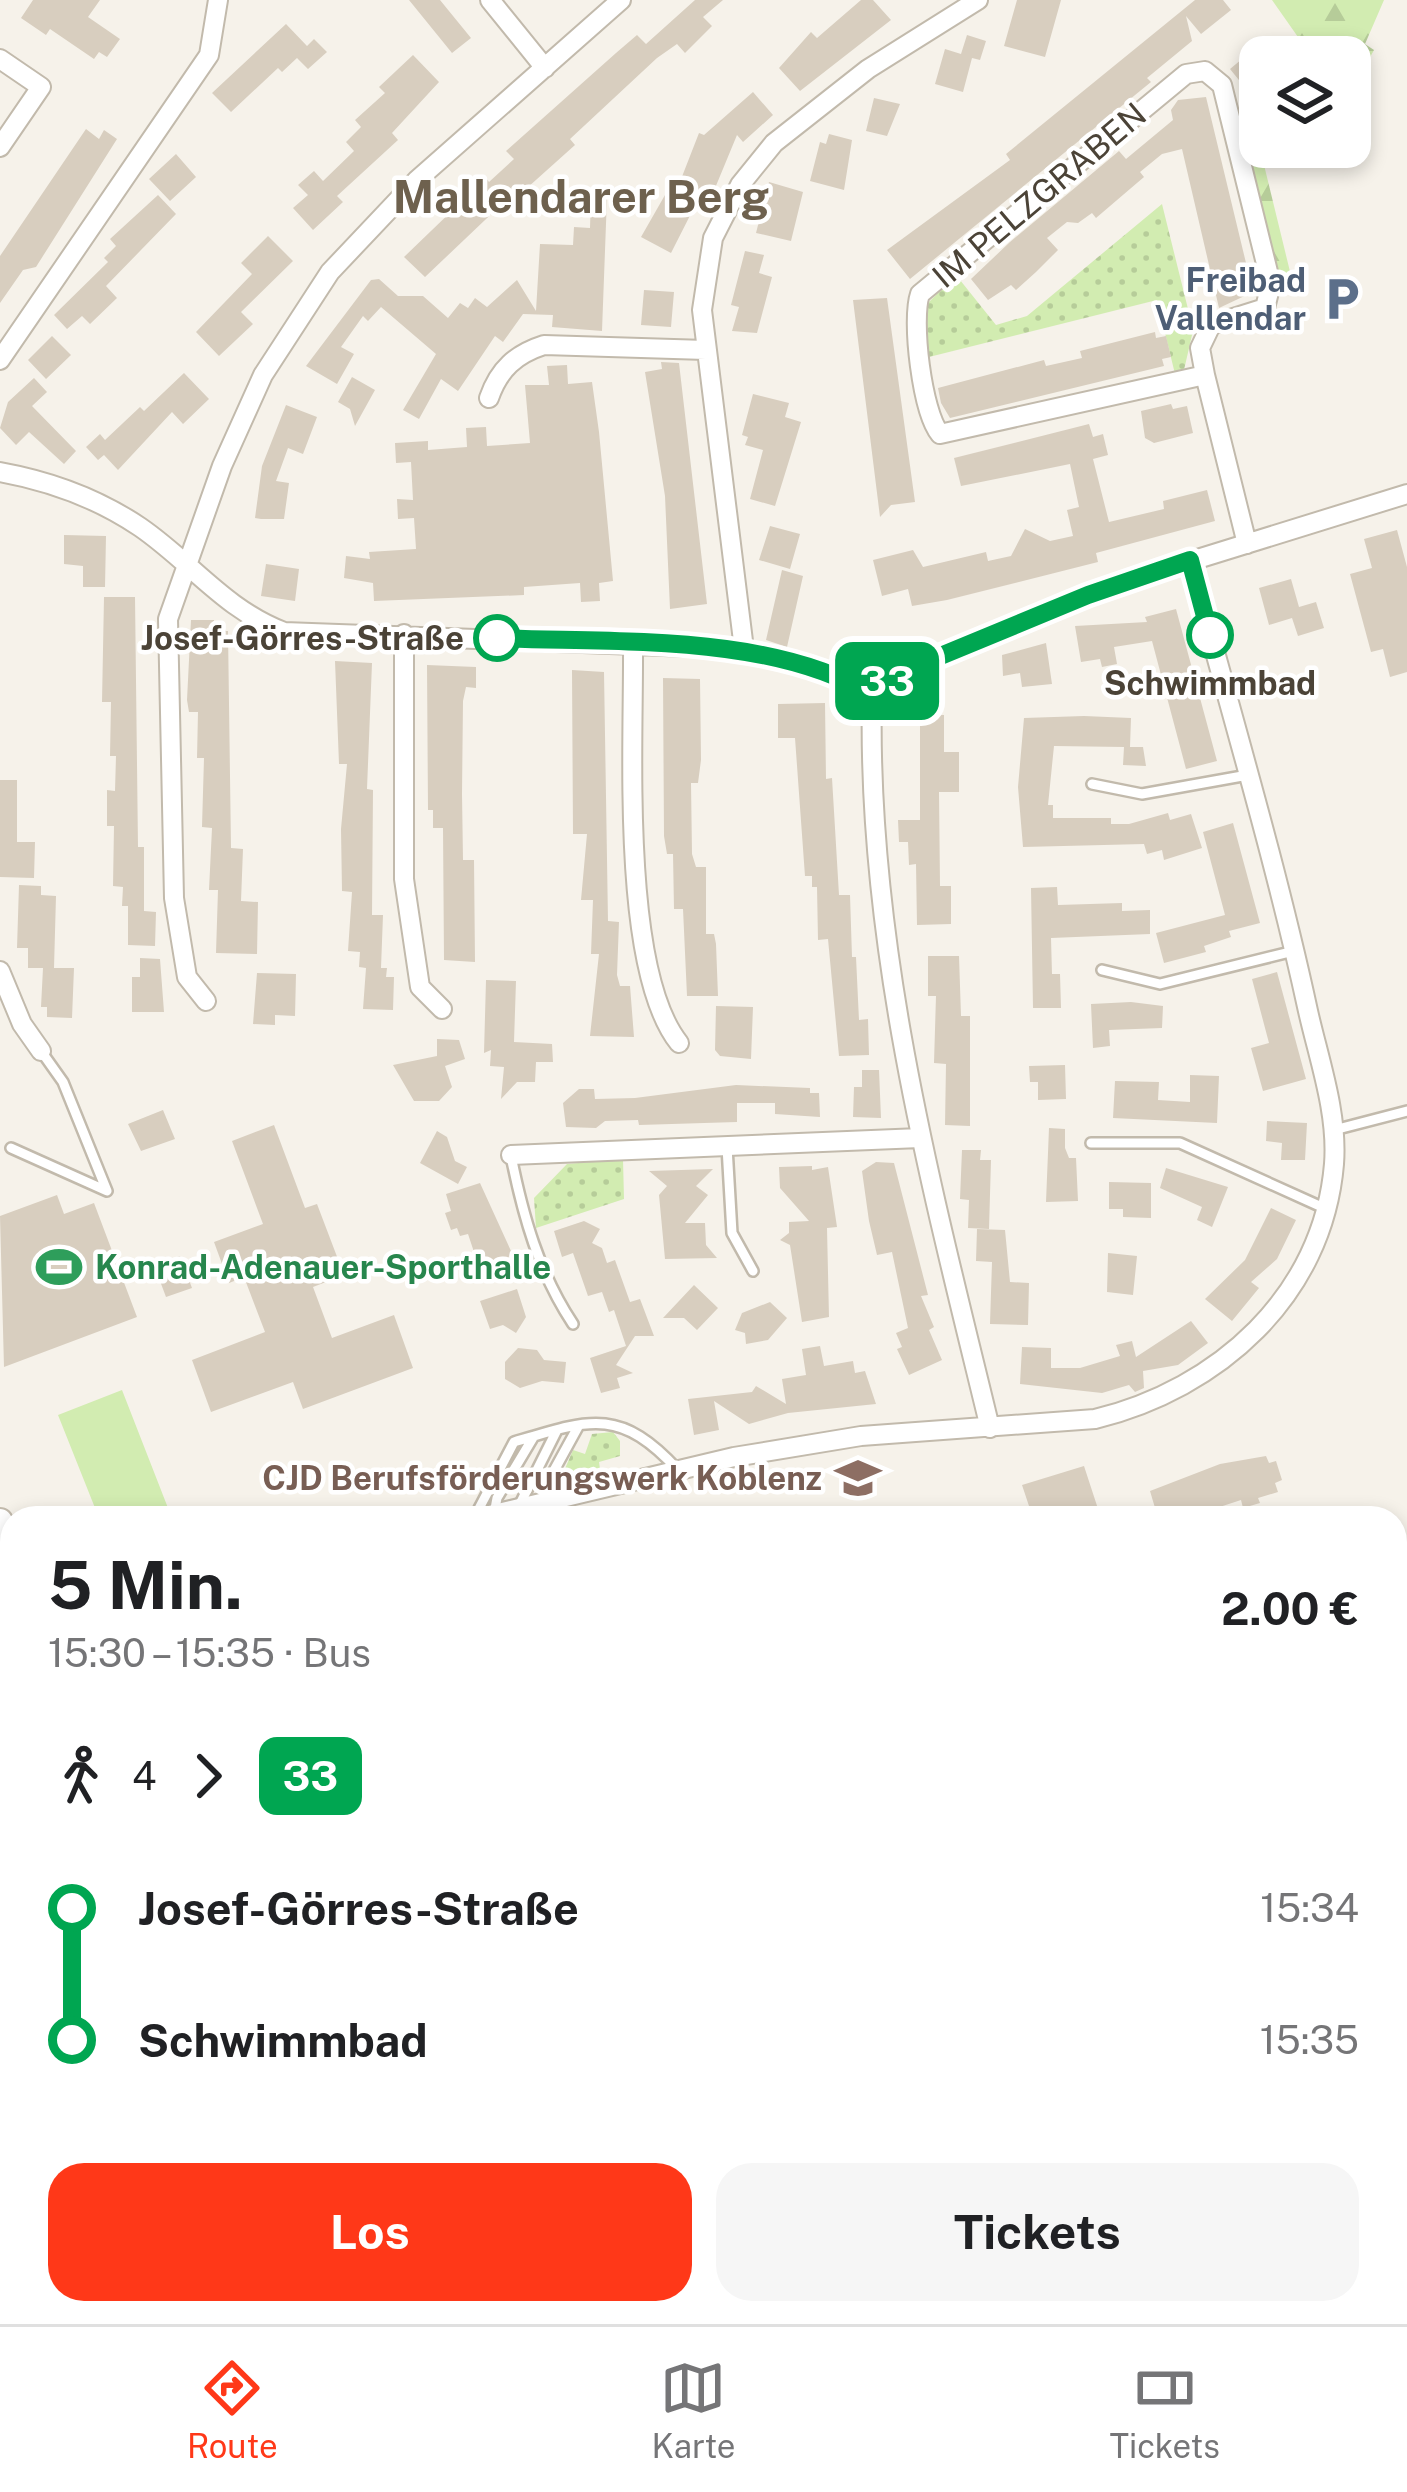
<!DOCTYPE html>
<html lang="de">
<head>
<meta charset="utf-8">
<style>
	body { margin:0; font-family:"Public Sans",sans-serif; background:#f6f6f6; color:#202124; height:100vh; display:flex; flex-direction:column; font-size:45px; white-space:nowrap }
	* { box-sizing:border-box; margin:0 }
	p { font-size:39px; color:#757577 }
	.icon { flex:none; width:66px; height:66px; fill:none; stroke:currentColor; stroke-width:2; stroke-linecap:round; stroke-linejoin:round }
	.map { position:relative; flex:1; overflow:hidden }
	.drawer { position:absolute; left:0px; top:1506px; width:1407px; height:819px; display:flex; flex-direction:column; background:#fff; border-radius:36px 36px 0 0; box-shadow:0 6px 18px #0003 }
	.drawer>* { flex:none }
	.badge { padding:0 24px; border-radius:18px; font-size:42px; line-height:78px }
	.controls { position:absolute; left:1239px; top:36px; display:grid; gap:24px }
	.controls a { display:grid; place-items:center; width:132px; height:132px; border-radius:24px; background:#fff; box-shadow:0 6px 18px #0003; font-size:60px }
	.map>.badge { position:absolute; translate:-50% -50%; box-shadow:0 0 0 6px #fff }
	.legs { display:flex; align-items:center; gap:18px; height:132px; padding:0 48px; font-size:39px }
	.legs p { margin-inline-start:auto }
	.overview { display:flex; align-items:center; justify-content:space-between; height:204px; padding:0 48px }
	h1 { font-size:66px; font-weight:700; line-height:90px }
	.button { display:flex; gap:24px; margin-top:auto; padding:24px 48px }
	.button a { flex:1; height:138px; border-radius:36px; background:#ff3818; color:#fff; font-size:48px; font-weight:700; line-height:138px; text-align:center }
	.button a+a { background:#f6f6f6; color:#202124 }
	ul { padding:0 48px; list-style:none }
	li { display:flex; align-items:center; gap:42px; height:132px; font-size:45px }
	li i { display:grid; place-items:center; width:18px; height:100%; margin:0 15px; background:currentColor }
	li i::after { content:''; width:30px; height:30px; margin:-15px; border:9px solid; border-radius:50%; background:#fff }
	li p { margin-inline-start:auto }
	li:first-child i { background:linear-gradient(#0000 50%,currentColor 0) }
	li:last-child i { background:linear-gradient(currentColor 50%,#0000 0) }
	.tabs { display:flex; justify-content:space-around; align-items:center; height:168px; border-top:3px solid #e0e0e0; background:#fff; font-size:33px; color:#757577 }
	.tabs a { display:grid; justify-items:center; gap:6px }
	.tabs .on { color:#ff3818 }
	.map>svg:first-child { display:block }
	.green { fill:url(#green-dots) }
	.forest { fill:url(#forest-firs) }
	.pitch { fill:#d2ecb1 }
	.building { fill:#d8cebf }
	.lines { fill:none; stroke-linecap:round; stroke-linejoin:round }
	.service-casing { stroke:#c2baac; stroke-width:14 }
	.minor-casing { stroke:#c2baac; stroke-width:22 }
	.tertiary-casing { stroke:#c2baac; stroke-width:28 }
	.service { stroke:#fff; stroke-width:9 }
	.minor { stroke:#fff; stroke-width:18 }
	.tertiary { stroke:#fff; stroke-width:24 }
	.line-1-casing { stroke:#fff; stroke-width:27 }
	.line-1 { stroke:#00a651; stroke-width:18 }
	.stop-1-dot { fill:#fff; stroke:#00a651; stroke-width:6 }
	.labels { text-anchor:middle; dominant-baseline:central; stroke-width:9; stroke-linejoin:round; paint-order:stroke }
	.street-label { font-size:33px; fill:#4b4337; stroke:#fff }
	.service-label { font-size:33px; font-weight:bold; fill:#4e5e75; stroke:#fff; text-anchor:end }
	.stop-label { font-size:33px; font-weight:bold; fill:#4b4337; stroke:#fff; text-anchor:end }
	.leisure-label { font-size:33px; font-weight:bold; fill:#27864d; stroke:#fff; text-anchor:start }
	.education-label { font-size:33px; font-weight:bold; fill:#785e54; stroke:#fff; text-anchor:end }
	.district-label { font-size:45px; font-weight:bold; fill:#6e614e; stroke:#fff }
</style>
</head>
<body>
<div class="map">
<svg width="1407" height="2324" viewBox="0 0 1407 2324">
	<defs>
		<pattern id="green-dots" width="8" height="8" patternUnits="userSpaceOnUse" patternTransform="scale(3)"><rect width="8" height="8" fill="#d2ecb1"/><path d="M2 2h.1M6 6h.1" fill="none" stroke="#b6cc99" stroke-width="1.8" stroke-linecap="round"/></pattern>
		<pattern id="forest-firs" width="22" height="20" patternUnits="userSpaceOnUse" patternTransform="scale(3)"><rect width="22" height="20" fill="#d2ecb1"/><path d="M5 1l3.5 6h-7zM16 11l3.5 6h-7z" fill="#b6cc99"/></pattern>
	</defs>
	<rect width="100%" height="100%" fill="#f6f2ea"/>
	<path class="green" d="M1162,204l28,113 13,3 -11,15 -8,35 -9,4 -18,-74 -228,57 -6,-49 33,-33 40,50 31,-9z
		M623,1159l1,40 -88,29 -2,-30 33,-34z
		M613,1432l7,9v15l-21,6 1,7 -39,9 12,-28 12,4 7,-20z
		M124,2313h138l-1,11h-150z
		M298,2313h523l-285,11h-239z"/>
	<path class="forest" d="M1272,0h112l-19,44 9,6 -24,43v-36h-38z
		M1260,116l-4,16 38,156 -17,6 -36,-162z
		M0,1593l12,30v690h112l-13,11h-111z
		M1407,2202v122h-871l285,-11h574v-108z"/>
	<path class="pitch" d="M122,1390l46,118 -26,10h-43l-41,-103z
		M1407,1788v414l-12,3v-410z"/>
	<path class="building" d="M33,0h67l-12,17 32,22 -13,18 -8,-5 -5,7 -44,-30 -4,6 -25,-17z
		M409,0h31l31,38 -19,15z
		M695,0h28l-20,17 9,9 -27,27 -8,-9 -20,14 -87,81 5,6 -48,43 -4,-4 -98,93 -21,-20 82,-79 3,4 25,-23 -8,-8 110,-98 21,-18 9,9z
		M861,0h12l18,20 -91,71 -21,-23 32,-36 6,6z
		M1017,0h44l-16,57 -41,-11z
		M1195,0h28l8,10 -30,24 -15,-18 6,25 -45,37 4,4 -241,197 -23,-29 123,-90 -4,-6z
		M286,24l21,22 7,-7 13,13 -19,17 -11,-11 -15,14 -4,-4 -47,44 -19,-19z
		M967,35l19,6 -6,19 -8,-2 -9,34 -28,-8 10,-35 16,5z
		M1260,44v62l-30,-37z
		M413,55l26,27 -47,51 6,7 -61,56 6,6 -30,28 -20,-22 15,-13 -10,-10 16,-14 9,10 31,-30 -8,-9 15,-15 -6,-7 30,-27 -6,-6z
		M753,92l20,23 -30,27 -6,-7 -24,58 -9,-5 -33,65 -30,-16 28,-49 7,4 23,-59 5,2z
		M1206,97l47,195 -34,16 -37,-159 -20,5 -22,18 4,5 -48,41 -4,-5 -14,10 -11,-1 -20,16 11,12 -22,22 -20,18 -5,-5 -23,15 -17,-21 39,-37 109,-91 7,8 47,-39 -2,-10 7,-10z
		M874,98l26,6 -13,32 -21,-5z
		M86,129l13,10 5,-9 13,9 -81,128 -13,3 -23,33v-47z
		M829,134l23,6 -8,50 -34,-9 10,-39 6,2z
		M176,154l20,23 -26,24 -21,-22z
		M769,182l34,10 -12,49 -35,-8z
		M158,195l18,19 -70,72 11,12 -27,26 -8,-8 -15,13 -13,-14 54,-53 -4,-4 12,-12 -6,-7z
		M591,196l16,1 -5,134 -50,-4 1,-12 -30,-1 -20,28 -8,-6 -37,55 -17,-12 -22,40 -16,-9 33,-56 -55,-47 -13,14 -5,-5 -22,31 13,7 -17,30 -31,-18 65,-86 8,-1 19,17h25l25,22 12,-15 8,5 7,-10 12,9 30,-27 19,31 4,-67 33,1 1,-18 16,1z
		M268,236l25,25 -52,51 12,12 -34,32 -23,-24 56,-58 -11,-11z
		M745,251l19,4 -5,18 13,4 -15,56 -25,-2 7,-24 -8,-2z
		M644,290l30,2 -3,35 -30,-2z
		M887,298l28,204 -24,3 -11,12 -27,-217z
		M1155,332l1,6 10,-2 5,21 -9,2 2,7 -214,52 -9,-15 -3,-15 106,-28 2,6 36,-8 -2,-7z
		M52,336l19,19 -25,24 -18,-19z
		M661,362l18,1 28,241 -37,5 -5,-113 -20,-124 17,-3z
		M567,365l1,19 24,-2 7,50 14,149 -14,2 1,18 -19,1 -1,-19 -56,4v8l-150,6 -1,-18 -29,-5 2,-22 24,3 -1,-7 47,-3 -2,-31 -16,1 -1,-20 16,1 -2,-38 -15,1 -1,-20 33,-2v9l39,-3 -1,-19 20,-1 1,19 43,-3 -5,-58h24l-2,-19z
		M184,373l25,26 -26,25 -11,-12 -54,58 -14,-15 -6,5 -12,-13 14,-13 5,6 35,-33 4,4z
		M352,377l23,13 -20,36 -5,-17 -12,-7z
		M34,378l13,14 -15,14 44,45 -12,13 -35,-32 -13,13 -16,-17 8,-26z
		M753,394l36,9 -4,14 16,5 -26,84 -25,-7 13,-49 -18,-5 3,-8 -6,-2z
		M1171,404l2,5 14,-3 6,27 -39,10 -9,-5 -4,-27z
		M286,405l31,12 -14,37 -15,-6 -12,33 13,2 -5,36h-23l-6,-1 7,-52z
		M1089,424l4,13 10,-3 5,21 -15,4 16,63 55,-13 -1,-8 44,-11 8,31 -119,32 2,9 -151,38 -35,6 -4,-17 -26,7 -9,-36 40,-10 10,17 63,-15 2,9 23,-5 14,-27 25,12 23,-5 -6,-26 12,-3 -9,-43 -109,22 -7,-28z
		M770,526l30,8 -10,35 -31,-9z
		M1397,530l10,37v105l-17,5 -7,-28 -12,3 -21,-78 22,-6 -8,-29z
		M64,535l42,1 -1,51h-22v-21l-19,-2z
		M266,564l33,5 -4,32 -34,-5z
		M782,570l21,6 -16,71 -21,-7z
		M1291,579l8,28 17,-5 8,26 -26,8 -6,-18 -23,7 -10,-37z
		M104,597h31l3,250h6v64l12,1 -1,34 -27,-1v-39h-6l1,-19 -10,-1 1,-60h-7v-36l8,1 1,-35h-6l1,-54h-9z
		M1176,609l41,152 -31,8 -34,-128 -38,6 3,17 -15,3 -2,-8 -19,3 -6,-36 72,-4 -2,-5z
		M191,620h23v11h14l3,217 12,1 -2,52 17,1 -1,52 -41,-1 2,-63h-9l3,-62 -10,-1 2,-69h-7l1,-46h-9l-2,-12z
		M1046,643l6,41 -30,3 -2,-14 -17,3 -1,-21z
		M335,661l37,2 -5,126 6,1 -1,125h11l-2,53h6l-1,9h8l-1,33 -30,-1 3,-41 -7,-1 1,-15 -12,-1 4,-59 -10,-1 -1,-62 6,-65h-8z
		M427,665l49,2v21l-10,-1 -3,14 -1,93 1,66h11l1,102 -31,-2 -1,-132h-10v-18h-5z
		M572,670l32,2 4,249 11,1 -2,53 3,11h10l4,51 -44,-1 9,-82h-8l2,-54h-12l6,-66h-14z
		M663,678l37,1 1,81 -3,23h-7l1,71 4,13h10v67h8l2,10 2,52h-31l-4,-87h-9l-1,-55h-6l-3,-18z
		M825,703l1,76 6,-1 7,117h11l2,62h4l3,63 9,-1 1,36 -30,1 -11,-117 -10,1 -1,-53h-5v-11h-7l-10,-138h-17v-34z
		M920,714l24,1v37h15v40h-20l1,94h11v38l-34,1 -1,-61 -7,1 -1,-23h-9l-1,-22h22z
		M1084,716l47,2 -1,29h13l3,19 -23,-1 1,-18 -70,-1 -6,59h5v13h58v6h18l39,-11 2,7 21,-6 11,34 -38,12 -2,-10 -15,4 -3,-10 -121,3 -5,-60 6,-69z
		M0,780h17v62h18l-1,36 -34,-1z
		M1233,823l27,100 -31,8 2,6 -27,9 2,6 -42,11 -8,-30 69,-18 -22,-83z
		M19,885l22,1v9l15,1 -2,72h20l-2,50 -25,-1v-10h-6l2,-39h-15v-20h-11z
		M1057,887l1,18 64,-2v8l28,-1v24l-99,4 1,36h8l1,34h-28l-2,-120z
		M928,956h31l2,60h9v110l-25,-1 1,-61 -12,-1 2,-67h-8z
		M140,958l20,1 4,53h-32v-35h8z
		M1277,972l29,107 -43,12 -12,-43 18,-5 -17,-64z
		M257,973l39,1 -1,42 -20,-1v10l-22,-1z
		M486,980l30,1 -2,61 38,2 1,18h-17l-1,20h-18l-16,17 3,-32 -14,-1 1,-16 -7,3z
		M1131,1002l32,4 -1,22 -53,2 1,16 -17,2 -2,-44z
		M716,1006l37,1 -2,52 -31,-3 -5,-6z
		M437,1039l22,1 6,19 -20,7 7,21 -13,14h-25l-21,-36 44,-9z
		M1065,1065l1,34 -28,1v-18h-8l-1,-16z
		M862,1070h17l2,48 -28,-1 1,-30h8z
		M1190,1075l29,1 -2,47 -104,-5 2,-37 44,1 -1,18 32,2z
		M736,1085l74,3v5h9l1,24 -45,-3v-11h-38v19l-98,3 -1,-5 -33,1 -9,7 -30,-1 -3,-24 16,-14h15l1,10 40,-1z
		M163,1110l12,29 -34,12 -13,-27z
		M1267,1121l40,2 -2,37h-24l1,-17 -16,-2z
		M274,1125l31,83 12,-4 27,71 -31,12 19,51 62,-23 19,53 -110,41 -10,-27 -82,30 -19,-52 73,-28 -21,-55 -15,6 -15,-41 49,-18 -31,-83z
		M1049,1128l16,1v19l4,10h7l2,43 -32,1z
		M437,1131l10,6 8,24 12,6 -9,17 -38,-21z
		M962,1150h19l-1,10h11l-2,69 -21,-1 1,-28 -9,-1z
		M876,1162l18,1 34,132 -7,1 13,31 -5,3 13,30 -33,15 -12,-26 5,-2 -6,-14 12,-5 -16,-76 -15,3 -8,-34 -7,-50z
		M812,1166v4l16,-3 9,60 -10,1 2,89 -27,5 -12,-77 -10,-5 9,-7v-11l20,-1 -29,-33 -1,-21z
		M1166,1168l62,19 -16,40 -15,-7 5,-13 -42,-19z
		M713,1169l-17,17 12,9 -23,28h20l1,22 11,13 -52,1 -6,-64 8,-9 -18,-15z
		M1109,1182l42,1v35l-28,-1v-8h-14z
		M480,1183l31,68 -12,32 -17,-7 -14,-42 -8,2 -3,-8 -6,2 -6,-17 6,-2 -5,-17z
		M57,1195l7,19 30,-11 43,114 -133,50 -4,-151z
		M1271,1208l25,12 -19,39 -26,23 8,6 -27,33 -27,-22 40,-39z
		M584,1221l16,8 -8,14 10,5 5,15 8,-3 15,42 10,-3 14,37h-19l-19,29 17,8 -16,5 3,10 -19,5 -11,-35 36,-12 -12,-36 -5,2 -7,-20 -14,4 -15,-43 -11,4 -8,-26z
		M977,1229l28,1 5,52 19,1 -1,42 -38,-1 2,-62 -16,-1z
		M1108,1253l29,3 -4,39 -26,-3z
		M180,1256l12,32 -26,9 -12,-32z
		M694,1285l24,23 -21,22 -13,-12h-21z
		M517,1289l9,28 -10,16 -13,-8 -13,4 -10,-28z
		M770,1302l17,16 -19,22 -22,4 -1,-11 -10,-3 7,-17z
		M1191,1321l17,22 -30,22 -35,6 1,17 -9,4 -6,-7 -27,8 -82,-9 2,-37 29,1v20h29l40,-12 -4,-11 16,-4 4,16z
		M820,1346l4,20 29,-5 2,12 10,-2 11,33 -88,9 -39,11 -35,-23 5,29 -25,5 -6,-36 64,-7 4,-6 30,18 -4,-25 24,-4 -4,-26z
		M518,1348l19,2 7,10 22,2 -2,21 -22,-2 -22,7 -15,-9v-17z
		M1266,1456l3,7 7,-2 6,19 -7,3 3,9 -20,6 2,5 -17,5 -2,-8 -55,18h-28l-8,-27 70,-27z
		M1084,1466l17,52h-68l-11,-33z"/>
	<g class="lines">
		<g class="service-casing">
			<path id="service" d="M1092,784l50,10 106,-19
				M1102,970l58,14 134,-33
				M1334,1130l73,-19
				M1091,1143h89l144,65
				M727,1147l5,86 21,38
				M11,1148l96,43 -44,-109 -22,-31
				M511,1156c12,60 28,117 62,168
				M544,1501l1,-14 34,-62
				M519,1506l38,-76
				M494,1514l3,-16 37,-62
				M474,1518l40,-76c76,-23 106,-35 164,28"/>
		</g>
		<g class="minor-casing">
			<path id="minor" d="M490,0l55,68
				M0,59l41,28 -41,60
				M1205,71l17,14 49,199 -6,24 -54,17 -11,23 5,27 -265,59c-18,-22 -29,-114 -20,-140l266,-220z
				M0,360l209,-305 9,-55
				M1205,375l42,169
				M489,398c10,-29 27,-44 55,-53l162,5
				M0,472c50,9 97,26 140,55 51,35 84,82 144,105l460,17 95,26 33,20
				M404,634v245l16,108 22,22
				M633,645c1,97 -13,324 46,398
				M744,649l-42,-339 11,-72 27,-53 34,-42 94,-74 110,-69
				M872,695c-6,249 60,494 118,733
				M872,695l20,-19 228,-93 287,-89
				M0,971l22,53 19,27
				M206,1001l-19,-24 -13,-79 -6,-279 54,-153 41,-91 67,-103 87,-92 204,-180
				M511,1155l409,-17
				M477,1518l257,-61 127,-21 234,-17c123,-30 228,-123 239,-255 4,-51 -15,-104 -26,-153 -33,-152 -78,-301 -118,-451"/>
		</g>
		<g class="tertiary-casing">
			<path id="tertiary" d="M0,1521l12,26
				M275,2324v-11"/>
		</g>
		<use href="#service" class="service"/>
		<use href="#minor" class="minor"/>
		<use href="#tertiary" class="tertiary"/>
	</g>
	<g class="lines">
		<g class="line-1-casing">
			<path id="line-1" d="M497,638c116,5 275,-5 375,57l20,-19 196,-81 102,-35 20,75"/>
		</g>
		<use href="#line-1" class="line-1"/>
	</g>
	<defs>
		<g id="parking-bare" transform="scale(3.6)"><path d="M-3.5-5.5H1a3.5 3.5 0 0 1 0 7H-1V5.5H-3.5ZM-1-3.4V-.6H.8a1.4 1.4 0 0 0 0-2.8Z" fill="#5c6f8a" stroke="#fff" stroke-width="2.5" paint-order="stroke"/></g>
		<g id="stadium-bare" transform="scale(3.6)"><path d="M0-5a6.5 5 0 1 0 0 10a6.5 5 0 1 0 0-10ZM-3.5-1.8h7v3.6h-7Z" fill="#2e9e5b" stroke="#fff" stroke-width="2.5" paint-order="stroke"/></g>
		<g id="school-bare" transform="scale(3.6)"><path d="M0-5L7-2L0 1L-7-2ZM-4 1L0 2.5L4 1V4Q0 6-4 4Z" fill="#8d6e63" stroke="#fff" stroke-width="2.5" paint-order="stroke"/></g>
	</defs>
	<g fill-rule="evenodd">
		<use href="#parking-bare" x="1342" y="299"/>
		<use href="#stadium-bare" x="59" y="1267"/>
		<use href="#school-bare" x="858" y="1478"/>
	</g>
	<g class="stop-1-dot">
		<circle cx="1210" cy="635" r="21"/>
		<circle cx="497" cy="638" r="21"/>
	</g>
	<g class="labels">
		<g class="street-label">
			<text transform="translate(1039 195) rotate(-40)">IM PELZGRABEN</text>
		</g>
		<g class="service-label">
			<text x="1306" y="280">Freibad<tspan x="1306" dy="38">Vallendar</tspan></text>
		</g>
		<g class="stop-label">
			<text x="464" y="638">Josef-Görres-Straße</text>
			<text x="1210" y="683" text-anchor="middle">Schwimmbad</text>
		</g>
		<g class="leisure-label">
			<text x="95" y="1267">Konrad-Adenauer-Sporthalle</text>
		</g>
		<g class="education-label">
			<text x="822" y="1478">CJD Berufsförderungswerk Koblenz</text>
		</g>
		<g class="district-label">
			<text x="581" y="196">Mallendarer Berg</text>
		</g>
	</g>
</svg>
<div class="controls">
<a><svg class="icon" aria-label="layers" viewBox="0 0 24 24"><path d="M12 4l9 5-9 5-9-5zM3 14l9 5 9-5"/></svg></a>
</div>
<b class="badge" style="left:887px;top:681px;background:#00a651;color:#fff">33</b>
<section class="drawer">
<div class="overview"><div><h1>5 Min.</h1><p>15:30 – 15:35 · Bus</p></div><b>2.00 €</b></div>
<div class="legs"><svg class="icon" aria-label="walk" viewBox="0 0 24 24"><circle cx="13" cy="4" r="2"/><path d="M13 8l-2 6 4 7M11 14l-3 7M7 12l3-4h3l4 4"/></svg>4<svg class="icon" aria-label="forward" viewBox="0 0 24 24"><path d="M9 5l7 7-7 7"/></svg><b class="badge" style="background:#00a651;color:#fff">33</b></div>
<ul>
<li><i style="color:#00a651"></i><b>Josef-Görres-Straße</b><p>15:34</p></li>
<li><i style="color:#00a651"></i><b>Schwimmbad</b><p>15:35</p></li>
</ul>
<div class="button"><a>Los</a><a>Tickets</a></div>
</section>
</div>
<nav class="tabs">
<a class="on"><svg class="icon" aria-label="directions" viewBox="0 0 24 24"><path d="M12 3l9 9-9 9-9-9zM9 14v-3h6M13 9l2 2-2 2"/></svg>Route</a>
<a><svg class="icon" aria-label="map" viewBox="0 0 24 24"><path d="M3 6l6-2 6 2 6-2v14l-6 2-6-2-6 2zM9 4v14M15 6v14"/></svg>Karte</a>
<a><svg class="icon" aria-label="tickets" viewBox="0 0 24 24"><path d="M3 7h18v10H3zM15 7v10"/></svg>Tickets</a>
</nav>
</body>
</html>
